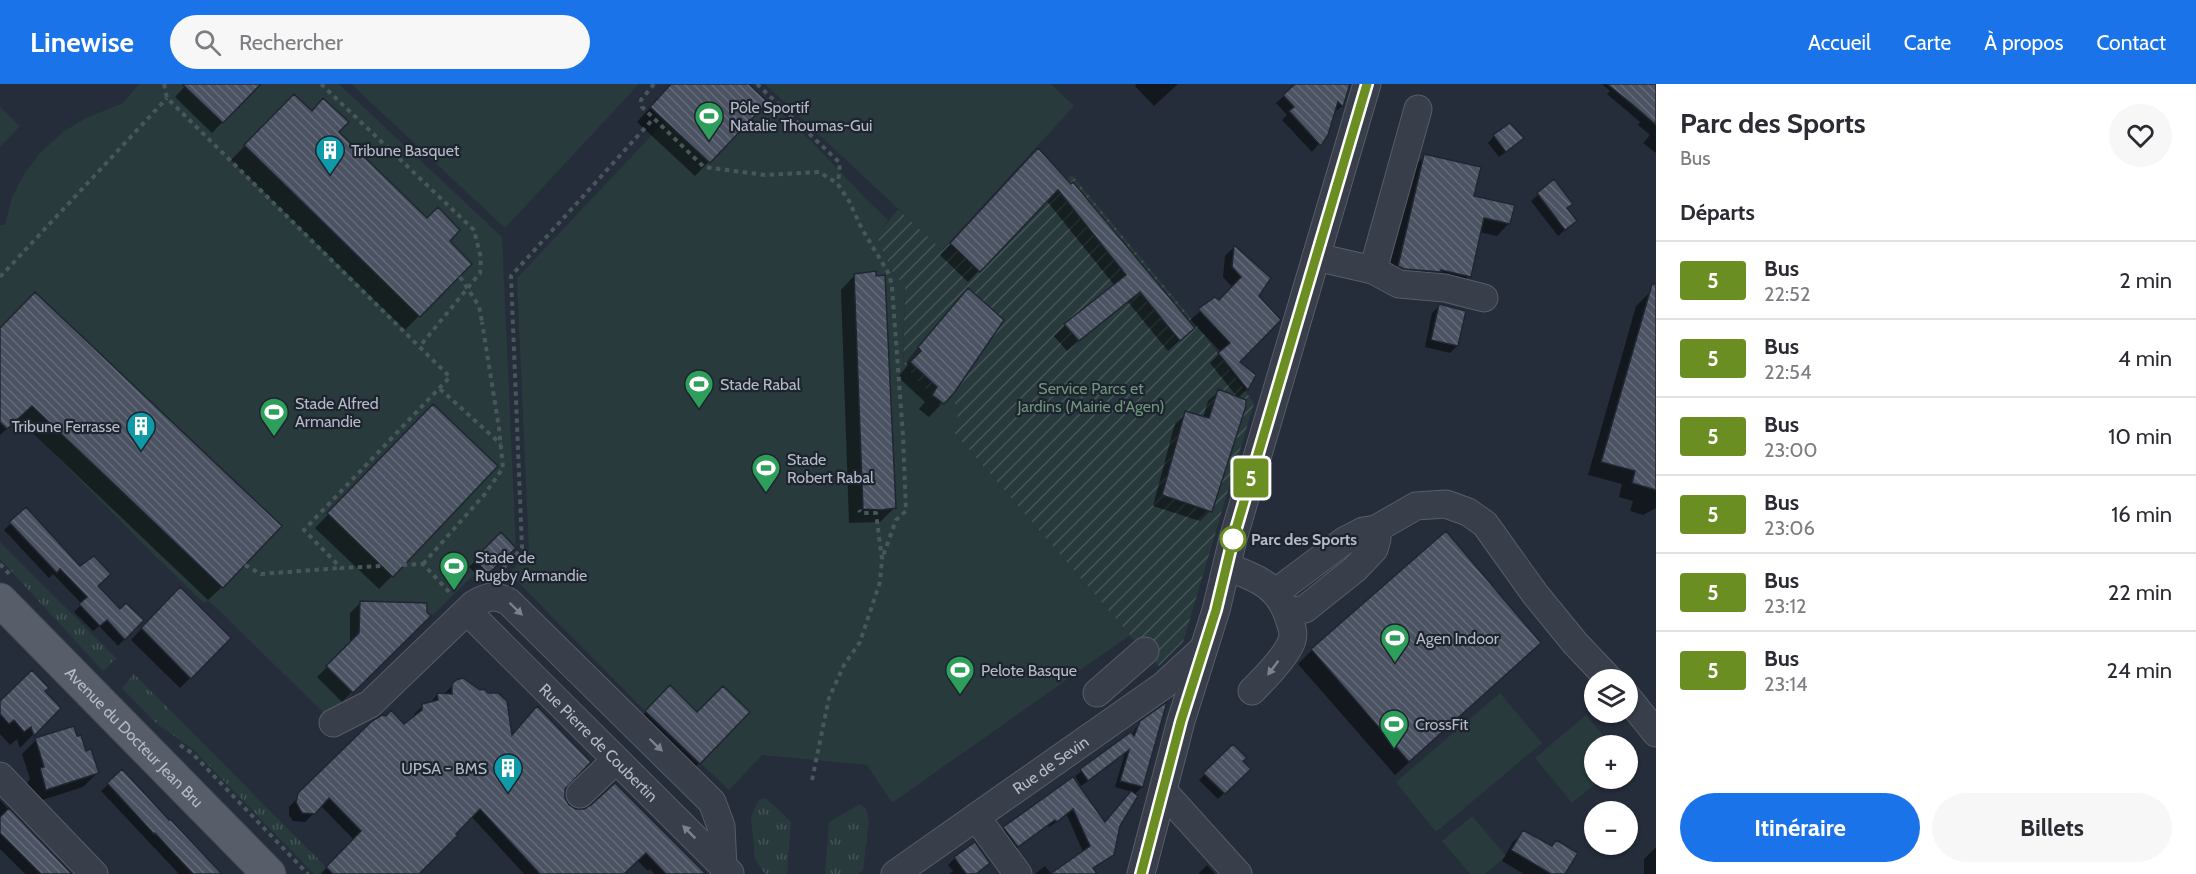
<!DOCTYPE html>
<html lang="fr">
<head>
<meta charset="utf-8">
<style>
	body { margin:0; font-family:Cabin,sans-serif; background:#f7f7f7; color:#2b2b33; height:100vh; display:flex; flex-direction:column; font-size:22px; white-space:nowrap }
	* { box-sizing:border-box; margin:0 }
	p { font-size:20px; color:#7c7c81 }
	.icon { flex:none; width:33px; height:33px; fill:none; stroke:currentColor; stroke-width:2; stroke-linecap:round; stroke-linejoin:round }
	.map { position:relative; flex:1; overflow:hidden }
	.panel { display:flex; flex-direction:column; background:#fff; width:540px }
	.panel>* { flex:none }
	.badge { padding:0 12px; border-radius:4px; font-size:21px; line-height:39px }
	.buttons { position:absolute; left:1584px; top:585px; display:grid; gap:12px }
	.buttons a { display:grid; place-items:center; width:54px; height:54px; border-radius:50%; background:#fff; box-shadow:0 2px 4px #0004; font-size:30px }
	.map>.badge { position:absolute; translate:-50% -50%; box-shadow:0 0 0 3px #fff }
	h2 { padding:0 24px; font-size:22px; line-height:54px }
	.round { display:grid; place-items:center; flex:none; width:63px; height:63px; border-radius:32px; background:#f7f7f7 }
	.headline { display:flex; align-items:center; justify-content:space-between; height:102px; padding:0 24px }
	h1 { font-size:28px; font-weight:700; line-height:45px }
	.cta { display:flex; gap:12px; margin-top:auto; padding:12px 24px }
	.cta a { flex:1; height:69px; border-radius:36px; background:#1a73e8; color:#fff; font-size:24px; font-weight:700; line-height:69px; text-align:center }
	.cta a+a { background:#f7f7f7; color:#2b2b33 }
	ul { padding:0; list-style:none }
	li { display:flex; align-items:center; gap:18px; height:78px; padding:0 24px; border-top:2px solid #e1e1e2 }
	li div { flex:1 }
	li b { display:block; font-size:22px }
	li em { font-style:normal }
	li .badge { min-width:66px; font-weight:700; text-align:center }
	header { display:flex; align-items:center; gap:36px; box-sizing:border-box; height:84px; padding:0 30px; background:#1a73e8; color:#fff }
	header strong { font-size:28px }
	nav { display:flex; gap:33px; margin-inline-start:auto; font-size:21px }
	.search { width:420px; height:54px; background:#f7f7f7; display:flex; align-items:center; gap:15px; box-sizing:border-box; padding:0 21px; border-radius:33px; color:#7c7c81; font-size:22px }
	main { display:flex; flex:1; min-height:0 }
	.map>svg:first-child { display:block }
	.grass { fill:url(#grass-tufts) }
	.garden { fill:url(#garden-furrows) }
	.pitch { fill:#283a3c }
	.shadow { fill:#0007 }
	.building { fill:url(#building-back-hatch); stroke:#202631; stroke-width:1.5 }
	.lines { fill:none; stroke-linecap:round; stroke-linejoin:round }
	.minor-casing { stroke:#575d68; stroke-width:29 }
	.major-casing { stroke:#424853; stroke-width:35 }
	.path { stroke:#47575a; stroke-width:4; stroke-dasharray:4.5 4.5; stroke-linecap:butt }
	.minor { stroke:#383f4a; stroke-width:27 }
	.major { stroke:#575e6a; stroke-width:33 }
	.path-bridge { stroke:#47575a; stroke-width:4; stroke-dasharray:4.5 4.5; stroke-linecap:butt }
	.oneway { fill:#7c838e }
	.line-casing { stroke:#fff; stroke-width:14 }
	.line { stroke:#6b8e23; stroke-width:9 }
	.stop-dot { fill:#fff; stroke:#6b8e23; stroke-width:3 }
	.labels { text-anchor:middle; dominant-baseline:central; stroke-width:4.5; stroke-linejoin:round; paint-order:stroke }
	.poi-label { font-size:16px; fill:#b4bac6; stroke:#1e242f; text-anchor:start }
	.park-label { font-size:16px; fill:#6d9579; stroke:#1e242f }
	.stop-label { font-size:16px; font-weight:bold; fill:#b4bac6; stroke:#1e242f; text-anchor:start }
	.street-label { font-size:16px; fill:#b4bac6; stroke:#1e242f }
</style>
</head>
<body>
<header>
<strong>Linewise</strong>
<div class="search"><svg class="icon" aria-label="search" viewBox="0 0 24 24"><circle cx="10" cy="10" r="6"/><path d="M15 15l6 6"/></svg>Rechercher</div>
<nav><a>Accueil</a><a>Carte</a><a>À propos</a><a>Contact</a></nav>
</header>
<main>
<div class="map">
<svg width="1656" height="790" viewBox="0 0 1656 790">
	<defs>
		<pattern id="grass-tufts" width="24" height="20" patternUnits="userSpaceOnUse" patternTransform="scale(1.5)"><rect width="24" height="20" fill="#283a3c"/><path d="M3 7l-1-3M5 7V3M7 7l1-3M15 17l-1-3M17 17v-4M19 17l1-3" fill="none" stroke="#455457"/></pattern>
		<pattern id="garden-furrows" width="10" height="10" patternUnits="userSpaceOnUse" patternTransform="scale(1.5)"><rect width="10" height="10" fill="#283a3c"/><path d="M-1 1l2-2M0 10L10 0M9 11l2-2" fill="none" stroke="#455457"/></pattern>
		<pattern id="building-back-hatch" width="6" height="6" patternUnits="userSpaceOnUse" patternTransform="scale(1.5)"><rect width="6" height="6" fill="#4b5363"/><path d="M-1 5l2 2M0 0l6 6M5-1l2 2" fill="none" stroke="#636a78"/></pattern>
	</defs>
	<rect width="100%" height="100%" fill="#252d3a"/>
	<path class="grass" d="M0,458l116,116 -13,13 -103,-112z
		M134,590l192,193 -7,7h-5l-121,-125 -35,-24 -36,-37z
		M766,714l25,24 -4,52h-22l-10,-15 -4,-43 8,-16z
		M860,720l6,5 3,12 -6,49 -5,4h-33l4,-52z"/>
	<path class="garden" d="M1038,64l29,31 5,-4 128,154 54,74 -71,239 -24,24 -20,-20 -184,-212 -13,-25 -39,-46 2,-76 -12,-14 -17,-37 22,-27 45,41z"/>
	<path class="pitch" d="M139,0h200l163,153 14,311 -28,26 -7,-6 -153,149 -120,-117 -4,3 -49,-47 -155,-157v-174h5l7,-28 12,-23 16,-21 23,-21 23,-14 37,-15z
		M351,0h288l-134,144z
		M765,0h286l23,22 -132,144z
		M768,18c44,35 79,80 120,118l-12,16 17,37 12,13 -2,77 39,46 10,-8 7,6 -4,27 175,201 -238,168 -25,-38 -105,-10 -33,35 -84,-79 -136,-138 20,-21 -12,-274 148,-157 45,42z
		M0,23l20,19 -20,21z
		M1500,609l42,50 -106,89 -40,-50z
		M1586,631l25,30 -17,1v32l8,1 -30,24 -37,-45z
		M1472,732l34,40 -21,18h-15l-28,-33z"/>
	<path class="shadow" d="M187,0h72l-47,49 -37,-36z
		M672,0h75l19,18 -71,74 -58,-54z
		M1136,0h42l-24,22 -19,-20z
		M1297,0h51l-6,22 -8,7 -7,21 -15,18 -30,-32 5,-5 -11,-12z
		M1602,0h44l10,8v61l-13,-10 7,-8 -12,-10 2,-3 -33,-28 3,-3z
		M294,12l42,36 134,132 -65,66 -174,-170z
		M1494,52l21,9 -16,12 -11,-14z
		M1038,66l143,189 -13,12 -40,-49 -61,49 -13,-15 11,-11 50,-39 -69,-86 -78,82 -28,-27z
		M1425,72l48,41 36,26 -12,13 -17,-4 -11,44 -12,13 -70,-11 25,-110z
		M1554,97l12,28 9,12 -17,15 -27,-35z
		M1234,163l23,49 -19,66 16,13 -7,14 -9,9 -28,-35 11,-11 -31,-32 25,-21 4,3 14,-14 -10,-11 2,-21z
		M854,192l20,2 20,230 -14,14 -31,1 -8,-233z
		M968,206l-15,102 -24,25 -10,-8 6,-7 -27,-25 10,-12 -2,-3z
		M1650,208l6,2v214l-13,7 -13,-4 3,-10 -14,-4 3,-13 -34,-9 48,-169z
		M1439,222l25,6 -7,34 -7,7 -25,-6 7,-34z
		M0,246l222,257 -14,13 -190,-181 -18,16z
		M1219,307l-9,120 -10,10 -47,-15 22,-83 11,-10 17,5 5,-17z
		M433,322l-41,170 -13,13 -64,-61z
		M25,425l95,102 22,9 -24,26 -19,-20 -6,5 -19,-19 8,-8 -29,-30 -4,4 -45,-48z
		M501,450l13,14 -33,32 -12,-13z
		M169,515l60,39 -49,50 -49,-48z
		M360,519l65,9 4,4 -87,86 -25,-25 33,-32v-32z
		M1312,566l214,6 -131,119 -97,-111z
		M457,597l107,107 -1,9 4,8 137,69h-50l-4,-5 -2,2 -11,-11 -15,14h-98l-53,-58 -54,58h-96l33,-34 -33,-34 -16,16 -12,-1 -4,-6v-8l52,-56 32,-29 31,4 10,-8v-4l9,-8 7,-3 8,-9h6z
		M670,604l29,75 -13,14 -54,-51z
		M43,607l16,17 -39,40 -3,-9 -7,6 -10,-11v-31z
		M1141,638l1,65 -8,8 -15,30 -6,29 -21,15 3,5h-42l30,-22 -16,-37 -18,12 -1,-2 -37,28 -14,-18 76,-56 31,44 28,-31 -17,-5 10,-34 -44,33 -6,-10 57,-40 3,-7z
		M36,656l49,13 12,20 -14,14 -50,16 -6,-20 3,-4 -8,-25z
		M1233,662l8,15 7,8 -30,30 -19,-19z
		M122,687l98,103h-41l-78,-83z
		M0,716l70,74h-45l-25,-25z
		M1523,748l41,42h-40l-22,-13 11,-19z
		M1656,763v27h-12v-15z
		M955,774l33,5 -12,11h-27l4,-3 -5,-6z
		M1207,781l8,9h-17z
		M1045,782l6,8h-16z"/>
	<path class="building" d="M182,0h79l-38,39z
		M671,0h78l19,18 -58,61 -60,-56z
		M1295,0h55l-7,23 -5,-5 -10,33 -7,11 -32,-35 5,-4 -11,-12z
		M1607,0h49v41l-23,-20z
		M294,10l18,17 11,-13 26,24 -10,10 88,86 11,-11 22,23 -10,11 22,23 -52,53 -176,-172z
		M1510,39l14,15 -18,14 -13,-17z
		M1038,64l33,36 2,-2 122,146 -15,13 -40,-49 -61,49 -15,-17 62,-49 -68,-85 -78,82 -30,-29z
		M1424,70l57,13 -7,29 41,9 -5,19 -26,-6 -13,59 -30,-7v2l-37,-3 -6,-3z
		M1554,95l19,25 -6,4 10,13 -12,9 -28,-37z
		M1234,161l37,33 -12,18 22,24 -41,42 16,13 -8,15 -30,-37 12,-10 -32,-34 17,-12 4,3 22,-23 -9,-10z
		M876,187v5l9,-1 11,233 -15,2 -18,-1 -9,-235z
		M1652,200h4v206l-24,-7 3,-12 -34,-9z
		M968,204l36,32 -50,73 -10,11 -12,-9 5,-8 -27,-25 11,-11 -3,-4z
		M35,208l247,234 -59,62 -191,-182 -25,23 -7,-7v-94z
		M1439,220l27,7 -8,35 -27,-6z
		M1218,305l28,11v6l-34,106 -50,-17 23,-84 24,7z
		M433,320l65,62 -105,111 -66,-64z
		M26,423l54,59 14,-10 17,18 -13,12 22,23 6,-6 18,17 -19,20 -18,-20 -7,6 -21,-22 8,-7 -27,-28 -3,4 -48,-51z
		M1446,447l95,112 -132,119 -98,-113z
		M501,448l15,16 -28,26 -14,-15z
		M180,503l51,51 -40,41 -50,-51z
		M360,517l67,2v9l4,4 -78,77 -27,-27 33,-33z
		M32,586l17,18 -4,3 16,17 -27,28 -3,-9 -7,5 -10,-12 -5,4 -9,-10v-13z
		M463,594l17,12 4,-1 4,4h10l9,8 5,34 25,-29 54,56 -26,27v9l4,7 7,4h8l7,-4 24,-22 91,91h-40l-20,-21 -22,21h-84l-60,-65 -24,25 2,1 -39,39h-86l-7,-7 35,-36 -32,-33 -14,16 -13,-1 -6,-11 2,-9 74,-72 10,-6 4,1 5,-6 13,14 18,-14v-6l16,-4 -1,-7 15,1v-10l4,-4z
		M670,601l27,27 26,-26 27,26 -50,52 -55,-53z
		M1167,618l-24,85 -23,-6 9,-31 -41,31 -8,-12 51,-37 3,4 6,-15z
		M74,642l3,10 4,-1 5,16 5,-2 8,24 -53,17 -6,-22 4,-1 -9,-29z
		M1233,660l14,14 -4,3 8,8 -26,25 -22,-21z
		M122,685l47,51h2l51,54h-29l-38,-41 -1,1 -47,-51z
		M1073,693l32,45 26,-31 7,5 -18,30 -6,29 -21,13 4,6h-47l40,-28 -17,-37 -16,13 -2,-2 -37,27 -15,-20z
		M9,724l63,66h-31l-41,-41v-16z
		M1523,746l29,16 4,-6 22,13 -13,21h-14l-40,-24z
		M975,758l15,21 -14,11h-10l-12,-17z"/>
	<g class="lines">
		<g class="minor-casing">
			<g id="minor">
				<path d="M1316,173l57,13 45,-161"/>
				<path d="M1373,186l26,14 46,4 39,10"/>
				<path d="M1227,483c31,11 54,20 63,55 2,5 4,12 2,18 -4,14 -29,40 -40,51"/>
				<path d="M1276,508l68,-51 19,-10 13,-2 40,-23 30,-2 22,8 17,12 50,70 40,49 35,37"/>
				<path id="s1" d="M467,527l263,262"/>
				<path d="M1288,528l17,-3 50,-40 19,-20 3,-10 -1,-10"/>
				<path d="M1097,609l48,-42"/>
				<path d="M1628,614l28,35"/>
				<path d="M333,639l37,-19 104,-100c14,-8 21,-10 35,-2l203,200 9,24 2,41"/>
				<path d="M0,692l94,98"/>
				<path d="M1163,707l75,83"/>
				<path d="M580,710l36,-34"/>
				<path d="M976,733l42,57"/>
				<path id="s2" d="M895,790l269,-189 38,-35"/>
				<path d="M1141,790l40,-153 35,-111 17,-71 134,-455"/>
			</g>
		</g>
		<g class="major-casing">
			<g id="major">
				<path id="s3" d="M0,516l269,274"/>
			</g>
		</g>
		<path class="path" d="M164,0l3,14 283,279 -146,153 37,38 82,-4 29,31
			M321,0l153,146 7,28 -1,15 -60,73
			M654,0l-13,16 1,7 62,60 61,8 54,-3 18,11 12,18 13,28 27,45 3,13 11,149 3,75 -10,9 -14,39
			M757,0l83,79 -2,20
			M0,193l167,-179
			M440,305l61,55
			M0,480l12,13
			M423,480l61,-69 19,-27 -4,-40 -17,-106
			M245,481l16,9 79,-6
			M497,491l25,-27 -11,-272 142,-157
			M180,661l12,8 116,121
			M812,696l17,-82 15,-33 16,-23 20,-60 2,-23 -6,-46h-15l-2,-3"/>
		<use href="#minor" class="minor"/>
		<use href="#major" class="major"/>
		<path class="path-bridge" d="M460,193l19,29 3,16"/>
	</g>
	<defs><path id="oneway-solid" d="M-6-.8H1V-3.2L6.5 0L1 3.2V.8H-6Z" transform="scale(1.5)"/></defs>
	<g class="oneway">
		<use href="#oneway-solid" transform="translate(516 525) rotate(44)"/>
		<use href="#oneway-solid" transform="translate(1273 584) rotate(127)"/>
		<use href="#oneway-solid" transform="translate(656 661) rotate(44)"/>
		<use href="#oneway-solid" transform="translate(689 748) rotate(-135)"/>
	</g>
	<g class="lines">
		<g class="line-casing">
			<path id="line" d="M1141,790l40,-153 35,-111 17,-71 134,-455"/>
		</g>
		<use href="#line" class="line"/>
	</g>
	<defs>
		<g id="stadium-pin" transform="scale(1.5)"><path d="M0 17L-7.5 6A9.5 9.5 0 1 1 7.5 6Z" fill="#2e9e5b" stroke="#1e242f"/><path d="M0-5a6.5 5 0 1 0 0 10a6.5 5 0 1 0 0-10ZM-3.5-1.8h7v3.6h-7Z" fill="#fff"/></g>
		<g id="building-pin" transform="scale(1.5)"><path d="M0 17L-7.5 6A9.5 9.5 0 1 1 7.5 6Z" fill="#0f9aa8" stroke="#1e242f"/><path d="M-4-6H4V6H1V3H-1V6H-4ZM-2.5-4.3h1.7v1.8h-1.7ZM.8-4.3h1.7v1.8H.8ZM-2.5-1h1.7V.8h-1.7ZM.8-1h1.7V.8H.8Z" fill="#fff"/></g>
	</defs>
	<g fill-rule="evenodd">
		<use href="#stadium-pin" x="709" y="32"/>
		<use href="#building-pin" x="330" y="66"/>
		<use href="#stadium-pin" x="699" y="300"/>
		<use href="#stadium-pin" x="274" y="328"/>
		<use href="#building-pin" x="141" y="342"/>
		<use href="#stadium-pin" x="766" y="384"/>
		<use href="#stadium-pin" x="454" y="482"/>
		<use href="#stadium-pin" x="1395" y="554"/>
		<use href="#stadium-pin" x="960" y="586"/>
		<use href="#stadium-pin" x="1394" y="640"/>
		<use href="#building-pin" x="508" y="684"/>
	</g>
	<circle class="stop-dot" cx="1233" cy="455" r="12"/>
	<g class="labels">
		<g class="poi-label">
			<text x="730" y="23">Pôle Sportif<tspan x="730" dy="18">Natalie Thoumas-Gui</tspan></text>
			<text x="351" y="66">Tribune Basquet</text>
			<text x="720" y="300">Stade Rabal</text>
			<text x="295" y="319">Stade Alfred<tspan x="295" dy="18">Armandie</tspan></text>
			<text x="120" y="342" text-anchor="end">Tribune Ferrasse</text>
			<text x="787" y="375">Stade<tspan x="787" dy="18">Robert Rabal</tspan></text>
			<text x="475" y="473">Stade de<tspan x="475" dy="18">Rugby Armandie</tspan></text>
			<text x="1416" y="554">Agen Indoor</text>
			<text x="981" y="586">Pelote Basque</text>
			<text x="1415" y="640">CrossFit</text>
			<text x="487" y="684" text-anchor="end">UPSA - BMS</text>
		</g>
		<g class="park-label">
			<text x="1091" y="304">Service Parcs et<tspan x="1091" dy="18">Jardins (Mairie d'Agen)</tspan></text>
		</g>
		<g class="stop-label">
			<text x="1251" y="455">Parc des Sports</text>
		</g>
		<g class="street-label">
			<text stroke="none"><textPath href="#s3" startOffset="192">Avenue du Docteur Jean Bru</textPath></text>
			<text stroke="none"><textPath href="#s1" startOffset="186">Rue Pierre de Coubertin</textPath></text>
			<text stroke="none"><textPath href="#s2" startOffset="190">Rue de Sevin</textPath></text>
		</g>
	</g>
</svg>
<div class="buttons">
<a><svg class="icon" aria-label="layers" viewBox="0 0 24 24"><path d="M12 4l9 5-9 5-9-5zM3 14l9 5 9-5"/></svg></a>
<a>+</a>
<a>−</a>
</div>
<b class="badge" style="left:1251px;top:394px;background:#6b8e23;color:#fff">5</b>
</div>
<section class="panel">
<div class="headline"><div><h1>Parc des Sports</h1><p>Bus</p></div><a class="round"><svg class="icon" aria-label="heart" viewBox="0 0 24 24"><path d="M12 20l-8-8c-3-5 5-10 8-4 3-6 11-1 8 4z"/></svg></a></div>
<h2>Départs</h2>
<ul>
<li><span class="badge" style="background:#6b8e23;color:#fff">5</span><div><b>Bus</b><p>22:52</p></div><em>2 min</em></li>
<li><span class="badge" style="background:#6b8e23;color:#fff">5</span><div><b>Bus</b><p>22:54</p></div><em>4 min</em></li>
<li><span class="badge" style="background:#6b8e23;color:#fff">5</span><div><b>Bus</b><p>23:00</p></div><em>10 min</em></li>
<li><span class="badge" style="background:#6b8e23;color:#fff">5</span><div><b>Bus</b><p>23:06</p></div><em>16 min</em></li>
<li><span class="badge" style="background:#6b8e23;color:#fff">5</span><div><b>Bus</b><p>23:12</p></div><em>22 min</em></li>
<li><span class="badge" style="background:#6b8e23;color:#fff">5</span><div><b>Bus</b><p>23:14</p></div><em>24 min</em></li>
</ul>
<div class="cta"><a>Itinéraire</a><a>Billets</a></div>
</section>
</main>
</body>
</html>
